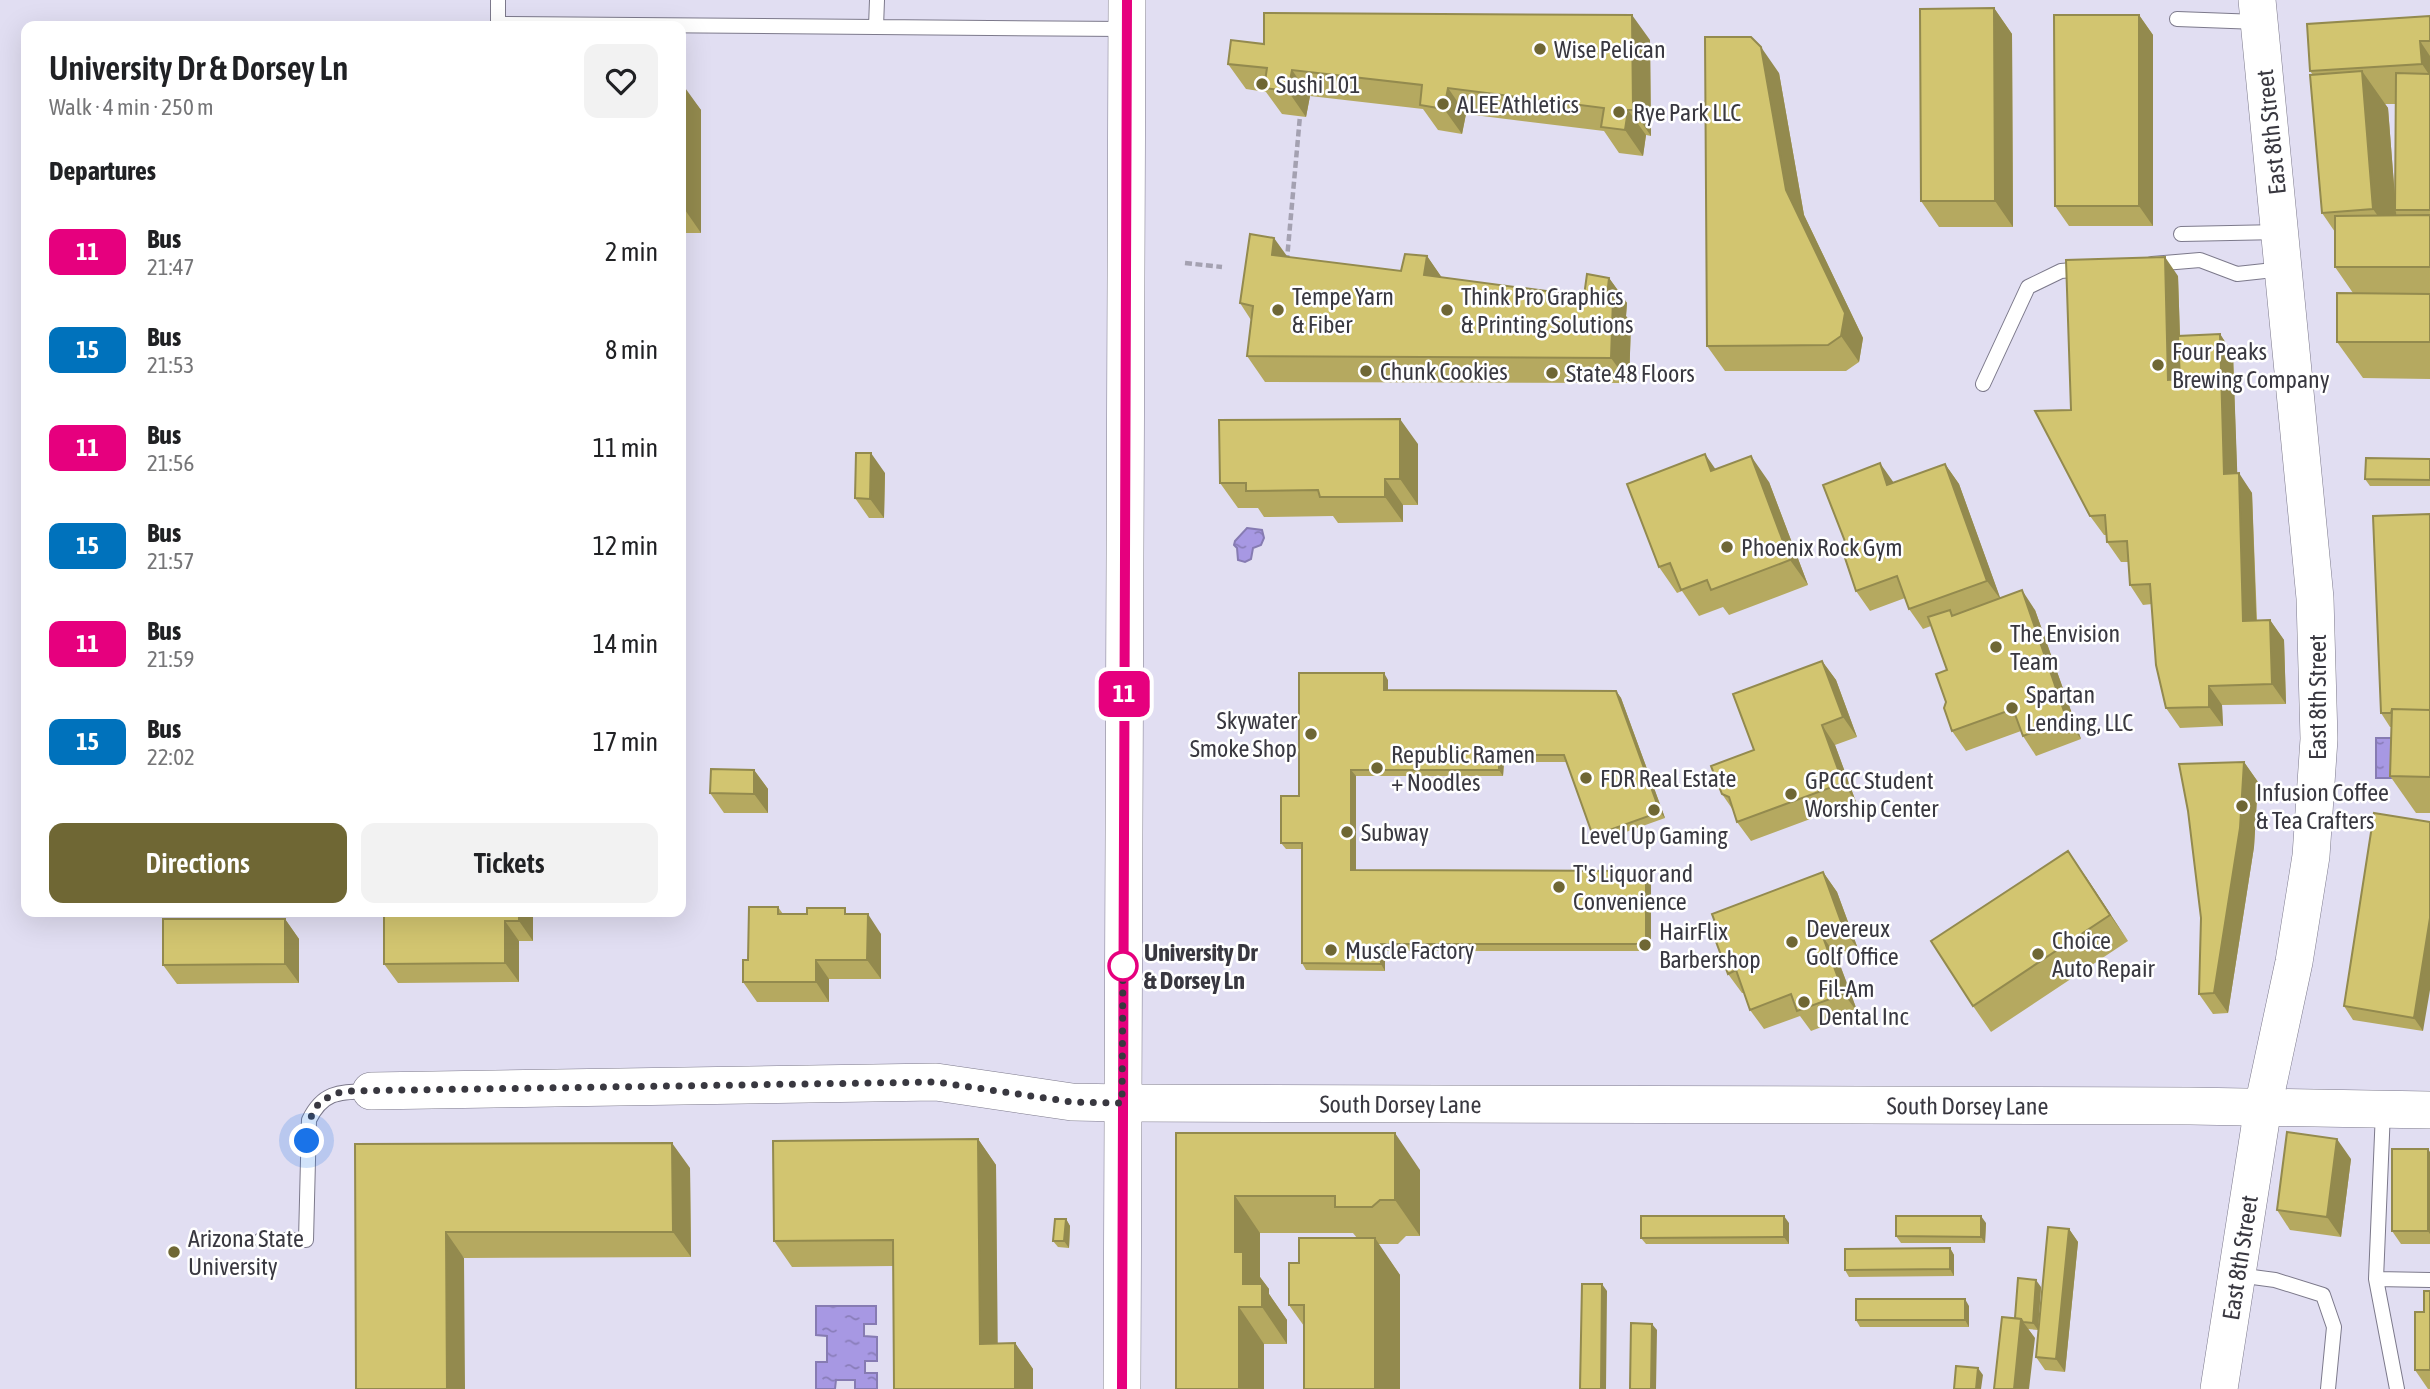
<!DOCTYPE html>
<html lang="en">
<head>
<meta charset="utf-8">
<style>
	body { margin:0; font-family:"Asap Condensed",sans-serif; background:#f2f2f2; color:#202124; height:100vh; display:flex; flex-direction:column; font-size:26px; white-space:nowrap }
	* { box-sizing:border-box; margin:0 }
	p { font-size:23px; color:#757577 }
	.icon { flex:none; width:38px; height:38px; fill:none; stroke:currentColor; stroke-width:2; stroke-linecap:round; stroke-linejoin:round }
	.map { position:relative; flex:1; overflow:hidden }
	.details { position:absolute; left:21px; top:21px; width:665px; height:896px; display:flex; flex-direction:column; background:#fff; border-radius:14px; box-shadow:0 7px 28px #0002 }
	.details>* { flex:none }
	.badge { padding:0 14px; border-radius:10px; font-size:24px; line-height:46px }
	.you { position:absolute; width:35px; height:35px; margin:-18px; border:5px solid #fff; border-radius:50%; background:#1a73e8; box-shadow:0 0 0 10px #1a73e833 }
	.map>.badge { position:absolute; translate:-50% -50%; box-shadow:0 0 0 4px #fff }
	h2 { padding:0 28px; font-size:26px; line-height:63px }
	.round { display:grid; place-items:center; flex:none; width:74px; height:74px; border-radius:14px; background:#f2f2f2 }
	.head { display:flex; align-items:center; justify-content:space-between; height:119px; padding:0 28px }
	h1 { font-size:33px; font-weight:600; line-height:52px }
	.cta { display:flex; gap:14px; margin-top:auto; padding:14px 28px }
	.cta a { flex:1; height:80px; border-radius:14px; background:#6f6734; color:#fff; font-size:28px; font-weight:600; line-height:80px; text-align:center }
	.cta a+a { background:#f2f2f2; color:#202124 }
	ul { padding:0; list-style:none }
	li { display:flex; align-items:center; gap:21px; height:98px; padding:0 28px }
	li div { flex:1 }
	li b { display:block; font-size:26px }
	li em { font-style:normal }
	li .badge { min-width:77px; font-weight:700; text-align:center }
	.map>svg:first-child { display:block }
	.water { fill:url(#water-ripples); stroke:#867bb2; stroke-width:2 }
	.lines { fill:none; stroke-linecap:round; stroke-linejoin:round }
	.lane-casing { stroke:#7c798b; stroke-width:16 }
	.secondary-casing { stroke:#7c798b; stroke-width:38 }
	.path { stroke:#a4a1b1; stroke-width:4.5; stroke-dasharray:7 3.5; stroke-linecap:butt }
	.lane { stroke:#fff; stroke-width:14 }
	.secondary { stroke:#fff; stroke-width:37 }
	.wall { fill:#b5a960; fill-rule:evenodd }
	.shaded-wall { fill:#938a4e }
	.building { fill:#d2c570; stroke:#938a4e; stroke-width:2 }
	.line-casing { stroke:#fff; stroke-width:16 }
	.line { stroke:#e6007e; stroke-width:10 }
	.walk { stroke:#393840; stroke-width:7; stroke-dasharray:0 12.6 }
	.poi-dot { fill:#6f6734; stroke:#fff; stroke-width:2.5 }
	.stop-dot { fill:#fff; stroke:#e6007e; stroke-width:3.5 }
	.labels { text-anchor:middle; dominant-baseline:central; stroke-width:5; stroke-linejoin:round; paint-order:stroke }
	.poi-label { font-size:24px; fill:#393840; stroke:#fff; text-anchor:start }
	.street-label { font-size:24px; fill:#393840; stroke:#fff }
	.stop-label { font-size:24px; font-weight:bold; fill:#393840; stroke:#fff; text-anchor:start }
</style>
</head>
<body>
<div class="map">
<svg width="2430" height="1389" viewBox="0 0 2430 1389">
	<defs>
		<pattern id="water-ripples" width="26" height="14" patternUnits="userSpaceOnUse" patternTransform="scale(1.75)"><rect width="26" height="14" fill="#a798e3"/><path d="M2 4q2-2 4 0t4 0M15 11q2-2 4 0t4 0" fill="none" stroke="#897db9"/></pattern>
	</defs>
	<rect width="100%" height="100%" fill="#e1def2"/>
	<path class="water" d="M1247,528l15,2 2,8 -3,7 -8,3 -2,11 -6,3 -7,-2 -1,-12 -3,-3 1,-4z
		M2376,738h20v40h-20z
		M816,1306h60v18h-12v12l13,1v24h-12v12h12v16h-22v-9h-19l-1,9h-19v-27h11v-26l-11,-1z"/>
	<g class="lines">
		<g class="lane-casing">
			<path id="lane" d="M498,0v24l627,5
				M2177,19l81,3
				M876,27l1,-27
				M2181,234l99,-2
				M2152,264l48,-4 37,14 46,-5
				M1983,384l45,-97 33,-16 22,-2
				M2383,1111l-7,168 21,110
				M261,1240h45l3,-120c14,-29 31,-28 60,-29
				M2238,1275l37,5 48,15 11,32 -6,62
				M2376,1279l54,1"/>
		</g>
		<g class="secondary-casing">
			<g id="secondary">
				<path id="s1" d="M371,1091l565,-9 136,20 50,1 1068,3 240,4"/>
				<path d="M1122,1389l5,-1389"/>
				<path id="s2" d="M2219,1389l44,-282 31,-145 17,-106 8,-117 -4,-141 -58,-598"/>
			</g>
		</g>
		<path class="path" d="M1284,259h3l13,-143
			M1185,263l37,4"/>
		<use href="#lane" class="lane"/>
		<use href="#secondary" class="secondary"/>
	</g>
	<path class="wall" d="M1994,8l18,26 1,193h-74l-18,-26z
		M2139,15l14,20v191h-84l-14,-20z
		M2430,16v363l-67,-1 -26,-36 16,-49 -18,-26v-35l-13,-19 -9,-138 -3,-4zM2385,104h11l-1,94 -7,-90z
		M1650,40l1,96 -5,-1 -3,21 -24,-3 -15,-22 -138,-17 -4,20 -24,-4 -15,-21 -113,-13 -4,21 -24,-3 -16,-22 -20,-3 -18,-25z
		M1779,73l25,142 59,123 -4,24 -13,9h-121l-18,-25z
		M681,85l20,25v123h-20z
		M1427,256l14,21 143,19 25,-18 18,25 -1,13 5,7 -2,60 -364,-1 -18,-26 4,-36 -11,-17 48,-46 113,14z
		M2178,276l2,60 40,-2 13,20 4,119 15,20 5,127h13l14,20 2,64 -64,1 1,21 -43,2 -14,-20 -14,-104 -9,1 -13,-20 -2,-23h-7l-14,-20v-7h-3l-14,-19 -19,-106z
		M1418,444v61h-15v17l-65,1 -5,-7 -69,1 -6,-9h-20l-18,-25z
		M2430,459v27h-60l-5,-7z
		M1945,464l14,20 41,114 35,12 46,129 -45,17 -13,-20 -2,-5 -55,20 -14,-20 -6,-29 1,-32 -16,-44 -8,3 -14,-20 -4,-11 -35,13 -14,-20 38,-108z
		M1716,470l53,12 39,103 -79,30 -6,-8 -24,9 -17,-25 -5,2 -18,-26z
		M885,473l-1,45h-15l-14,-20z
		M2430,514v299h-14l-26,-37 1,-49h-1l-9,-14z
		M1822,661l14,19 21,57 -22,8 21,57 -105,39 -14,-19 -4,-12 -11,-16 32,-44z
		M1388,680v10l228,1 5,7 44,120 -67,24 -5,-6 -26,-74h-63l-1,14h-147v94l295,8v73h-266v20l-79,-1 -4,-7v-114h-16l-5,-6 18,-47z
		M2244,762l14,20 -4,65 -26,166 -15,1 -14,-20z
		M754,770l14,19v24h-44l-14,-20z
		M2430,822l-7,209 -70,-11 -9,-14z
		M1823,872l14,20 21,57 -21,8 21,56 -47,18 -11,-15 -36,13 -14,-19 -6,-17h-2l-14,-19z
		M2086,877l42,64 -137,91 -18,-26z
		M778,907l5,7h66l32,20v45h-52v23h-72l-14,-20 5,-22z
		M384,912h149v29h-14v41l-121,1 -14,-19z
		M285,919l14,20v44l-122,1 -14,-19z
		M1176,1133l244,37v66h-14l-8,8h-20l22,31v114l-96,-63 -15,-21 10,-42 58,-25 -4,-5h-93v44l9,12v5l18,26v24h-23v45z
		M978,1139l18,26 1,178h18l18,26v20h-139l-1,-123 -101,1 -18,-26 -1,-100z
		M355,1144l335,24 1,89 -227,1z
		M2430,1152v92h-29l-9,-13z
		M2351,1159l-10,78 -51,-7 -13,-20z
		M1066,1219l4,7 -1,22 -11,-1 -5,-6z
		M1789,1223v21h-143l-5,-6z
		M1986,1223l-1,20h-84l-5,-7z
		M2069,1229l9,13 -13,130 -20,-2 -9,-13z
		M1950,1248l4,7v21l-105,1 -4,-7z
		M2041,1287l-3,43 -10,-1 7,9 -20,-20z
		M2430,1291v98h-2l-13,-19 9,-58z
		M1969,1306v21h-109l-4,-7z"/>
	<path class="shaded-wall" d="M1994,8l18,26 1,193 -18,-26z
		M1632,15l18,25 1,96 -18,-26z
		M2139,15l14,20v191l-14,-20z
		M2420,41l10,15v20l-8,-12z
		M1761,47l18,26 25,142 59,123 -4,24 -18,-26 -55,-146z
		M1292,70l18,26 -4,21 -18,-26z
		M2362,71l26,37 8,102h-1l1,2 3,34 -26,-37z
		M683,85l18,25v123l-18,-26z
		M1448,88l18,26 -4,20 -18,-25z
		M1628,110l18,25 -3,21 -18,-26z
		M1274,238l18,25 -20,-8z
		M1427,256l18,26 -21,-7z
		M2165,257l13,19 4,123 -14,-19z
		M1609,278l18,25 -1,13 5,7 -2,60 -18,-25 -4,-62z
		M2220,334l13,20 5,139 -14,-19z
		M1400,419l18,25v61l-18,-26z
		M871,453l14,20 -1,45 -14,-19z
		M1705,454l18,26 -12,-9z
		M1751,456l18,26 39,103 -18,-25z
		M1880,463l14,20 -7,2z
		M1945,464l14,20 42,116 -14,-19z
		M2239,473l13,20 5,147 -14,-19z
		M1385,479l18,26v17l-18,-25z
		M2022,590l13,20 46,129 -14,-19z
		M2270,620l14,20 2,64 -14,-20z
		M1822,661l14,19 21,57 -14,-20z
		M1384,673l4,7v17l-4,-7z
		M2209,686l13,19 1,21 -14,-19z
		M1616,691l5,7 44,120 -5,-6z
		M1822,725l13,20 21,57 -13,-19z
		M1499,755l5,7 -1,14 -4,-6z
		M2244,762l14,20 -4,65 -26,166 -14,-20z
		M754,770l14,19v24l-14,-19z
		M1351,770l5,6v101l-5,-7z
		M2068,851l18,26 42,64 -18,-26z
		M1646,871l5,7v73l-5,-7z
		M1823,872l14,20 21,57 -14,-19z
		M519,912h14v29l-14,-20z
		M868,914l13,20v45l-14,-19z
		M2430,918v72l-7,41 -9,-13z
		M285,919l14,20v44l-14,-19z
		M505,921l14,20v41l-14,-19z
		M1823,937l14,20 21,56 -14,-19z
		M1381,944l4,7v20l-4,-7z
		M816,960l13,19v23l-13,-20z
		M1395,1133l25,37v66l-25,-36z
		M978,1139l18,26 2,204 -18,-25z
		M2337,1139l14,20 -10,78 -14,-20z
		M672,1143l18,25 1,89 -18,-25z
		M2428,1149l2,3v82l-2,-3z
		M1235,1196l25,37v44l9,12v5l18,26v24l-25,-37 -19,-23 -8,-32z
		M1784,1216l5,7v21l-5,-7z
		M1981,1216l5,7 -1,20 -4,-6z
		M1066,1219l4,7 -1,22 -5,-7z
		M2069,1229l9,13 -13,130 -9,-13z
		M446,1232l18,26 1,131h-18z
		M1375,1238l25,37v114h-25z
		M1950,1248l4,7v21l-4,-7z
		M2036,1280l5,7 -3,43 -5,-7z
		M1602,1284l5,7 -1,98h-5z
		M1965,1299l4,7v21l-4,-7z
		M1239,1307l25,37v45h-25z
		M2021,1319l14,19 -6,51h-15z
		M1652,1324l5,6 -1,59h-5z
		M1015,1343l18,26v20h-18z
		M1978,1368l5,7 -2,14h-5z"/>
	<path class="building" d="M1994,8l1,193h-74l-1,-192z
		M1264,13l368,2 1,95h-5l-3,20 -24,-3 3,-19 -156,-20 -4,21 -24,-4 2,-20 -130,-15 -4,21 -24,-3 3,-20 -39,-4 3,-24 33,4z
		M2054,15h85v191h-84z
		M2430,16v25h-10l2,23 -112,7 -3,-47z
		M1705,37h46l10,10 25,143 59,123 -4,23 -13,9 -121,1z
		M2362,71l11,138 -51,4 -12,-138z
		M2396,73l34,1v136h-35z
		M681,85h2v122h-2z
		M2430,215v52h-95v-51z
		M1250,234l24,4 -2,17 129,16 4,-17 22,2 -3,19 160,21 3,-22 22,4 -2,18 6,2 -2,60 -364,-2 6,-50 -13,-3z
		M2165,257l3,123 12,-1 -2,-43 42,-2 4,140 15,-1 4,148 27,-1 2,64 -63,2v21l-43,1 -10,-43 -6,-81 -20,1 -3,-44 -20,1 -2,-27 -15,1 -55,-105 36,-1 -5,-150z
		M2337,293l93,1v48h-93z
		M1400,419v60h-15v18h-65l-2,-7 -72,1v-8h-26l-1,-63z
		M856,453h15l-1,46 -15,-1z
		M1705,454l6,17 40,-15 39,104 -79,30 -4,-10 -26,10 -11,-27 -11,4 -32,-83z
		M2366,458l64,1v21l-65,-1z
		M1880,463l7,22 58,-21 42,117 -78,28 -12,-33 -41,15 -13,-39 3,-8 -23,-59z
		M2430,514v196l-38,-1 -1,4h-10l-8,-197z
		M2022,590l45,130 -44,16 -10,-27 -61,22 -8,-23 2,-6 -10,-28 11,-4 -19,-53 22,-7 2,6z
		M1822,661l21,56 -21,8 21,58 -106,39 -8,-25 -7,-3 -11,-28 43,-16 -21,-56z
		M1299,673h85v17l232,1 44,121 -67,24 -29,-81h-65v15h-148v100l295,1v73h-265v20l-79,-1v-120h-21v-47h18z
		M2392,709l38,1v67l-40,-1z
		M2244,762l-4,66 -26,165 -15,1 2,-76 -13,-107 -9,-47z
		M711,769l43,1v24l-44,-1z
		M2374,813l56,9v96l-16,100 -70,-12z
		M2068,851l42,64 -137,91 -42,-65z
		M1823,872l21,58 -21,7 21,57 -47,17 -6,-17 -41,16 -14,-40 -8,4 -13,-35 4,-6 -7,-19z
		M749,907h29v7h29v-6h38v6h23l-1,46h-51v22h-73v-22h5z
		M384,912h135v9h-14v42l-121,1z
		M163,919h122v45l-122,1z
		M2287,1132l50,7 -10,78 -50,-7z
		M1176,1133h219v67h-15l-8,7h-37v-11h-100v56h8v32h19v23h-23v82h-63z
		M978,1139l2,205 35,-1v46h-121l-1,-149 -119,1 -1,-100z
		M672,1143l1,89h-227l1,157h-91l-1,-245z
		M2392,1149h36v82h-36z
		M1641,1216h143v21l-143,1z
		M1896,1216h85v21l-85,-1z
		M1055,1219h11l-2,22h-11z
		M2048,1227l21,2 -13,130 -20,-2z
		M1299,1238h76v151h-71v-84h-15v-42h10z
		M1950,1248v21l-105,1v-21z
		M2018,1278l18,2 -3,43 -10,-1 -2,-3 -6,-1z
		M1582,1284h20l-1,105h-21z
		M2424,1291h6v79h-15v-58h9z
		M1856,1299h109v21h-109z
		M2002,1317l19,2 -7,70h-20z
		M1631,1323l21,1 -1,65h-21z
		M1956,1366l22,2 -2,21h-22z"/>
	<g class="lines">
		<g class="line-casing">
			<path id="line" d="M1122,1389l5,-1389"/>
		</g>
		<use href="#line" class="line"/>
		<path class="walk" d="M307,1141c3,-31 7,-40 37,-50l592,-9 136,20 50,1 1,-140v3"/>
	</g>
	<g class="poi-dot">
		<circle cx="1540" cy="49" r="7"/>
		<circle cx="1262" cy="84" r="7"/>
		<circle cx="1443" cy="104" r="7"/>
		<circle cx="1619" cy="112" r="7"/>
		<circle cx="1278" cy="310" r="7"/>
		<circle cx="1447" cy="310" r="7"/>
		<circle cx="2158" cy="365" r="7"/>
		<circle cx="1366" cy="371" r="7"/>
		<circle cx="1552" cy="373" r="7"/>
		<circle cx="1727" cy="547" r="7"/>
		<circle cx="1996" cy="647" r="7"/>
		<circle cx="2012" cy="708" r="7"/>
		<circle cx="1311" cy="734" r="7"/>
		<circle cx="1377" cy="768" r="7"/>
		<circle cx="1586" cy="778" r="7"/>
		<circle cx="1791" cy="794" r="7"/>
		<circle cx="2242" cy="806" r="7"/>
		<circle cx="1654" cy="810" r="7"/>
		<circle cx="1347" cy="832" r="7"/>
		<circle cx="1559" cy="887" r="7"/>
		<circle cx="1792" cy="942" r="7"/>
		<circle cx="1645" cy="945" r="7"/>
		<circle cx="1331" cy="950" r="7"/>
		<circle cx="2038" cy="954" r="7"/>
		<circle cx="1804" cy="1002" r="7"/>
		<circle cx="174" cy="1252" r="7"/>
	</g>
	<circle class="stop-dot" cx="1123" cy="966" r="14"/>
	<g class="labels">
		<g class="poi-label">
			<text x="1554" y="49">Wise Pelican</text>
			<text x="1276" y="84">Sushi 101</text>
			<text x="1457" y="104">ALEE Athletics</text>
			<text x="1633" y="112">Rye Park LLC</text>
			<text x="1292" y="296">Tempe Yarn<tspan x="1292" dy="28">&amp; Fiber</tspan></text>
			<text x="1461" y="296">Think Pro Graphics<tspan x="1461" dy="28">&amp; Printing Solutions</tspan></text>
			<text x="2172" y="351">Four Peaks<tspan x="2172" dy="28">Brewing Company</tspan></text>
			<text x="1380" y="371">Chunk Cookies</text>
			<text x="1566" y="373">State 48 Floors</text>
			<text x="1741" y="547">Phoenix Rock Gym</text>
			<text x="2010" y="633">The Envision<tspan x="2010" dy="28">Team</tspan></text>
			<text x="2026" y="694">Spartan<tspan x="2026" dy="28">Lending, LLC</tspan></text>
			<text x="1297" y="720" text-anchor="end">Skywater<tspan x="1297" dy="28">Smoke Shop</tspan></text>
			<text x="1391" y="754">Republic Ramen<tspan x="1391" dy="28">+ Noodles</tspan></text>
			<text x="1600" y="778">FDR Real Estate</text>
			<text x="1805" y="780">GPCCC Student<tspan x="1805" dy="28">Worship Center</tspan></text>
			<text x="2256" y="792">Infusion Coffee<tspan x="2256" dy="28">&amp; Tea Crafters</tspan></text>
			<text x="1361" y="832">Subway</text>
			<text x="1654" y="835" text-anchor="middle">Level Up Gaming</text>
			<text x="1573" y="873">T's Liquor and<tspan x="1573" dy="28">Convenience</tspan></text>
			<text x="1806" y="928">Devereux<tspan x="1806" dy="28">Golf Office</tspan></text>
			<text x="1659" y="931">HairFlix<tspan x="1659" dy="28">Barbershop</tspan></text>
			<text x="2052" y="940">Choice<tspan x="2052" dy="28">Auto Repair</tspan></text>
			<text x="1345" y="950">Muscle Factory</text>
			<text x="1818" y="988">Fil-Am<tspan x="1818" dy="28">Dental Inc</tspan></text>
			<text x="188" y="1238">Arizona State<tspan x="188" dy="28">University</tspan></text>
		</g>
		<g class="street-label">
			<text transform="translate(2271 132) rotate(-96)">East 8th Street</text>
			<text transform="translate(2317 697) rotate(-90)">East 8th Street</text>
			<text stroke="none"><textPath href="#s1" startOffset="1031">South Dorsey Lane</textPath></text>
			<text stroke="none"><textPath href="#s1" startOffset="1598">South Dorsey Lane</textPath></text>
			<text stroke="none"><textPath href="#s2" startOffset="133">East 8th Street</textPath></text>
		</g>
		<g class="stop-label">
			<text x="1144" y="952">University Dr<tspan x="1144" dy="28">&amp; Dorsey Ln</tspan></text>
		</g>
	</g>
</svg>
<div class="you" style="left:307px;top:1141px"></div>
<b class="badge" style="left:1124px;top:694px;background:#e6007e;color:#fff">11</b>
<section class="details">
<div class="head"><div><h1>University Dr &amp; Dorsey Ln</h1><p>Walk · 4 min · 250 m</p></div><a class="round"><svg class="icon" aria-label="heart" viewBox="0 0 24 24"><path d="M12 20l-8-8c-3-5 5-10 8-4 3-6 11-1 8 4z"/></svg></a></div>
<h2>Departures</h2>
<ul>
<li><span class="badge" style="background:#e6007e;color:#fff">11</span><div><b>Bus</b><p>21:47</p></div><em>2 min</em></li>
<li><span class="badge" style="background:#0072bc;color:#fff">15</span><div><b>Bus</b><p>21:53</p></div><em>8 min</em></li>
<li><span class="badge" style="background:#e6007e;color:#fff">11</span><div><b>Bus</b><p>21:56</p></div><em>11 min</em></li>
<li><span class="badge" style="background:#0072bc;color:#fff">15</span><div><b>Bus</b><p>21:57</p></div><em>12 min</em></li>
<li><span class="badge" style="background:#e6007e;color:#fff">11</span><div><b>Bus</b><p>21:59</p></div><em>14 min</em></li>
<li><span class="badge" style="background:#0072bc;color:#fff">15</span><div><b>Bus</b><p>22:02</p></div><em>17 min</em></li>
</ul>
<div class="cta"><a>Directions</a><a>Tickets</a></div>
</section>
</div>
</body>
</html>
